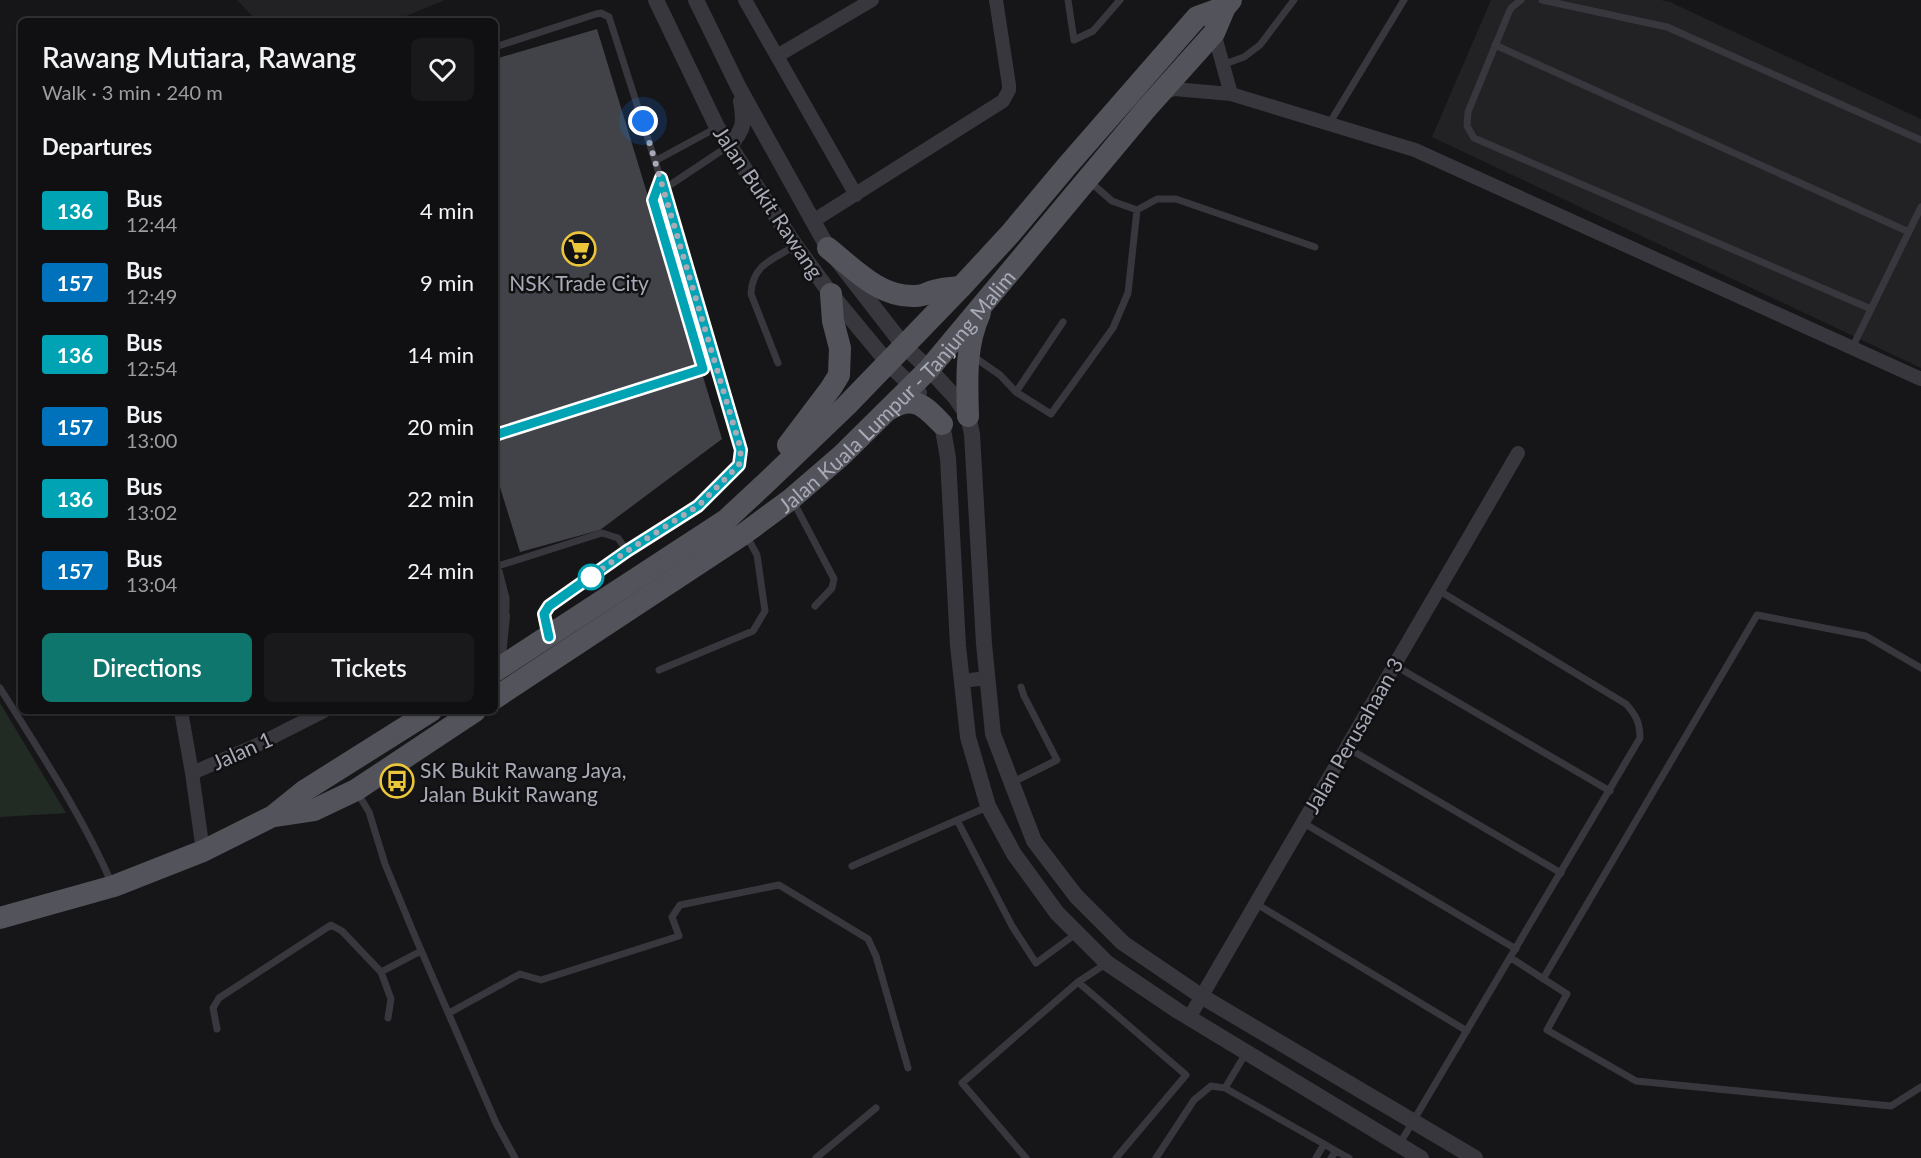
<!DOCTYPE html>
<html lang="en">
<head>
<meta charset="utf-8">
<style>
	body { margin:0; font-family:Lato,sans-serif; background:#19191b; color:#f1f3f6; height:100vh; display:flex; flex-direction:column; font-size:22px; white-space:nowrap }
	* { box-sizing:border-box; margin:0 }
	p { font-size:20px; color:#9c9d9f }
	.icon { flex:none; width:33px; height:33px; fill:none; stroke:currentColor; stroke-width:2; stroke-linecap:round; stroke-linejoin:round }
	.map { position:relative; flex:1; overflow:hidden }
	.side { position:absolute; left:18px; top:18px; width:480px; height:696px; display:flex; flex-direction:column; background:#101012; border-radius:9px; box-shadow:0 2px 4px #0004,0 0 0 2px #303032 }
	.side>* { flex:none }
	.badge { padding:0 12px; border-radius:4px; font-size:21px; line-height:39px }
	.you { position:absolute; width:30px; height:30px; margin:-15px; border:4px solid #fff; border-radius:50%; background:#1a73e8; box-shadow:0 0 0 9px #1a73e833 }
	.map>.badge { position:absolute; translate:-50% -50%; box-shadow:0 0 0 3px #fff }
	h2 { padding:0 24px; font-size:22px; line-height:54px }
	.round { display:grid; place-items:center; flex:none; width:63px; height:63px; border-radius:9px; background:#19191b }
	.head { display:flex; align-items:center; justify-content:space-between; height:102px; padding:0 24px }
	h1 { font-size:28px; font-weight:600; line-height:45px }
	.button { display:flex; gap:12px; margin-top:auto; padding:12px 24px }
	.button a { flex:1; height:69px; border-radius:9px; background:#0f766e; color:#fff; font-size:24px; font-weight:600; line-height:69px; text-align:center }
	.button a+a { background:#19191b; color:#f1f3f6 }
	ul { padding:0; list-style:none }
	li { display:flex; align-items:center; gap:18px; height:72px; padding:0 24px }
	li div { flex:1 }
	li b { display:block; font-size:22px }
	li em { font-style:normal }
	li .badge { min-width:66px; font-weight:700; text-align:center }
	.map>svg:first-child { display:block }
	.built { fill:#222225 }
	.green { fill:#222a24 }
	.building { fill:#424348 }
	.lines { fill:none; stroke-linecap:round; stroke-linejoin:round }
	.service { stroke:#37373d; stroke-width:7 }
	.minor { stroke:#37373d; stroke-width:14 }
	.tertiary { stroke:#37373d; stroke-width:16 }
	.primary { stroke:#53545b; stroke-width:22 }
	.line-casing { stroke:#fff; stroke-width:14 }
	.line { stroke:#00a3b4; stroke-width:9 }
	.walk { stroke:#a8abb7; stroke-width:6; stroke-dasharray:0 10.8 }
	.stop-dot { fill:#fff; stroke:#00a3b4; stroke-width:3 }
	.labels { text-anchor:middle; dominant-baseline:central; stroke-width:5; stroke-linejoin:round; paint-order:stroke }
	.street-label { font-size:21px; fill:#a8abb7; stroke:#111113 }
	.poi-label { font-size:21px; fill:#a8abb7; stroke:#111113 }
</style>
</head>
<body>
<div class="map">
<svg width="1921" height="1158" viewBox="0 0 1921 1158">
	<rect width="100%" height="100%" fill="#161618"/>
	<path class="built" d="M237,0h208l-51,21h-137z
		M1491,0h170l9,2 251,117v249l-489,-231z"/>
	<path class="green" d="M0,703l66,110 -66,4z"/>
	<path class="building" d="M597,29l125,410 -122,91 -80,22 -25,-81v-412z"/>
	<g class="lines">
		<path class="service" d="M1068,0l6,40 19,-9 27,-31
			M1521,0l-9,7 -3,5 -41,100 -1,14 7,12 397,171
			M1542,0l125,27 254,113
			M1495,45l414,187
			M495,47l101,-33 5,-1 8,4 55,172 77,261 -2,15 -41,41 -71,45 -78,55 -5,8 4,18
			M1222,65l22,-8 16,-12 34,-45
			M1329,124l75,-124
			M655,161l61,-33
			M1089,181l23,20 25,9 20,-11h19l139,48
			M664,189l66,-44
			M1852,348l69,-141
			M974,357l26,18 16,17 35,22 62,-86 15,-35 9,-83
			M778,363l-27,-69c1,-29 22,-35 44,-48
			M1016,392l47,-70
			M495,435l208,-66 -50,-169 7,-22
			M793,501l41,78 -2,9 -17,18
			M495,556l11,42v11
			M498,566l104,-33 16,5 9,13
			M1394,665l216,126
			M659,670l94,-39 12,-20 -8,-56 -11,-20
			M0,688c40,64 82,127 112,196
			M1346,747l215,126
			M1011,783l46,-23 -33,-64 -3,-9
			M357,792l12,20 16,52 32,77 79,182 19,35
			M957,820l55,106 24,37 41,-30
			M1302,822l214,127
			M852,866l135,-59
			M1255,903l212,128
			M1511,958l56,36 -20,36 89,51 255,25 30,-19
			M381,972l10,27 -3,19
			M1543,979l214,-364 109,21 55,32
			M1078,982l108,93 -70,83
			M449,1013l71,-39 21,6 138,-44 -7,-19 8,-12 99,-20 89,54 8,17 32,112
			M217,1029l-4,-21 6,-10 112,-73 11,6 39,41 40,-21
			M1246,1053l-21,35 99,56 -8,14
			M1324,1144l12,7 -5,7
			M1399,1145l241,-407c0,-15 -4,-23 -14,-34l-188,-114
			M1336,1151l13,7
			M816,1158l60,-50
			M1026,1158l-64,-75 116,-101 29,-19
			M1156,1158l38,-58 17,-14 14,2"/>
		<path class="minor" d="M745,0l111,195
			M1214,33l17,61
			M777,56l95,-56
			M1163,93l11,-4 57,5 184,56 506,229
			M813,221l190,-120 6,-11v-5l-13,-85
			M495,587l8,29 -4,40
			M962,681l25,-3
			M181,711l11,62 11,78
			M192,773l63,-27 69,-35
			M1189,1018l329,-565"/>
		<path class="tertiary" d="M656,0l61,127 78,118 36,49 57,69 31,30
			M696,0l43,88 89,160 76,98 25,23 26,28 13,19 4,18 12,210 9,90 41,107 42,55 47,47 78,53 274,162
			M730,145c14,-16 15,-22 11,-44
			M937,415l5,9 6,34 10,188 10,91 20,69 26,48 43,59 50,50 71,48 243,147"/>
		<g class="primary">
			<path d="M828,248c26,21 52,50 88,48 8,0 14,-5 22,-6 8,-2 16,-2 23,-3"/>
			<path d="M888,410c25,-16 36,-5 54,14"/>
			<path d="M968,416c-1,-35 -3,-71 12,-103"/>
			<path d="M788,445l43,-57 8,-13 1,-27 -7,-27 -2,-27"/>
			<path d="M495,671l231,-151 44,-41 77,-74 114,-118 49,-53 57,-68 130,-149 28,-10"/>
			<path id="s1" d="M495,698l250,-165 46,-34 51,-44 87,-86 217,-260 68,-76 11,-26 6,-7"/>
			<path d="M274,816l40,-6 42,-20 119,-79"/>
			<path d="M0,918l114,-32 89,-35 70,-35 31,-25 127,-80"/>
		</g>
	</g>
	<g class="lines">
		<g class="line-casing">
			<path id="line" d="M495,435l208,-66 -50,-169 8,-22 80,272 -2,15 -41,41 -71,45 -78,55 -5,8 5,23"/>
		</g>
		<use href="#line" class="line"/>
		<path class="walk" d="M591,577l-3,2 39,-28 71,-45 41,-41 2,-15 -98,-329"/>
	</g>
	<defs>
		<g id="supermarket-ring" transform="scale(1.725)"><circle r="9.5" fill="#111113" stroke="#ecc63a" stroke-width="1.5"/><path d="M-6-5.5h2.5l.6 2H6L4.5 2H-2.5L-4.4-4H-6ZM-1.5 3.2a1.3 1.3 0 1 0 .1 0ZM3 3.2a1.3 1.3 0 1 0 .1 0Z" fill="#ecc63a"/></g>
		<g id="bus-ring" transform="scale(1.725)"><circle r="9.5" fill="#111113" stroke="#ecc63a" stroke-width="1.5"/><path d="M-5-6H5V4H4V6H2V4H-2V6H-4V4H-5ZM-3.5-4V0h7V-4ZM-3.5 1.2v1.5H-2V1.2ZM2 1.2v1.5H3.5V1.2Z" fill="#ecc63a"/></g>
	</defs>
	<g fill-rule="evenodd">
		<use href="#supermarket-ring" x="579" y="249"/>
		<use href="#bus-ring" x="397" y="781"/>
	</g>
	<circle class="stop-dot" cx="591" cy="577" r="12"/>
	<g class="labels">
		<g class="street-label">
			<text transform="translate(769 202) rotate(56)">Jalan Bukit Rawang</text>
			<text stroke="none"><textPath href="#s1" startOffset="508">Jalan Kuala Lumpur - Tanjung Malim</textPath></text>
			<text transform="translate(1353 735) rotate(-60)">Jalan Perusahaan 3</text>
			<text transform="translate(242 750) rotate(-24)">Jalan 1</text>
		</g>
		<g class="poi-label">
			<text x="579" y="282">NSK Trade City</text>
			<text x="420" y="769" text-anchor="start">SK Bukit Rawang Jaya,<tspan x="420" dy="24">Jalan Bukit Rawang</tspan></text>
		</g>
	</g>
</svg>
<div class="you" style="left:643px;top:121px"></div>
<section class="side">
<div class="head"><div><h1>Rawang Mutiara, Rawang</h1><p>Walk · 3 min · 240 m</p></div><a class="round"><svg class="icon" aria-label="heart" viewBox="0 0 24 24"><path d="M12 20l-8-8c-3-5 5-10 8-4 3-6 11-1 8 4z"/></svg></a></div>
<h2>Departures</h2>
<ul>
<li><span class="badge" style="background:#00a3b4;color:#fff">136</span><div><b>Bus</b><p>12:44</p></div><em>4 min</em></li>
<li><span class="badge" style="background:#0072bc;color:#fff">157</span><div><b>Bus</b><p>12:49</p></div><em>9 min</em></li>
<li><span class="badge" style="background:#00a3b4;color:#fff">136</span><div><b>Bus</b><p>12:54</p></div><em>14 min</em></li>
<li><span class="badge" style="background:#0072bc;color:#fff">157</span><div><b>Bus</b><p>13:00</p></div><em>20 min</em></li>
<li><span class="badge" style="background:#00a3b4;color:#fff">136</span><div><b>Bus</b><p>13:02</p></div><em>22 min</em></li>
<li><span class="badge" style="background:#0072bc;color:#fff">157</span><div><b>Bus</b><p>13:04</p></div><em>24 min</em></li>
</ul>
<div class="button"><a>Directions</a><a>Tickets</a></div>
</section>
</div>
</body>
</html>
